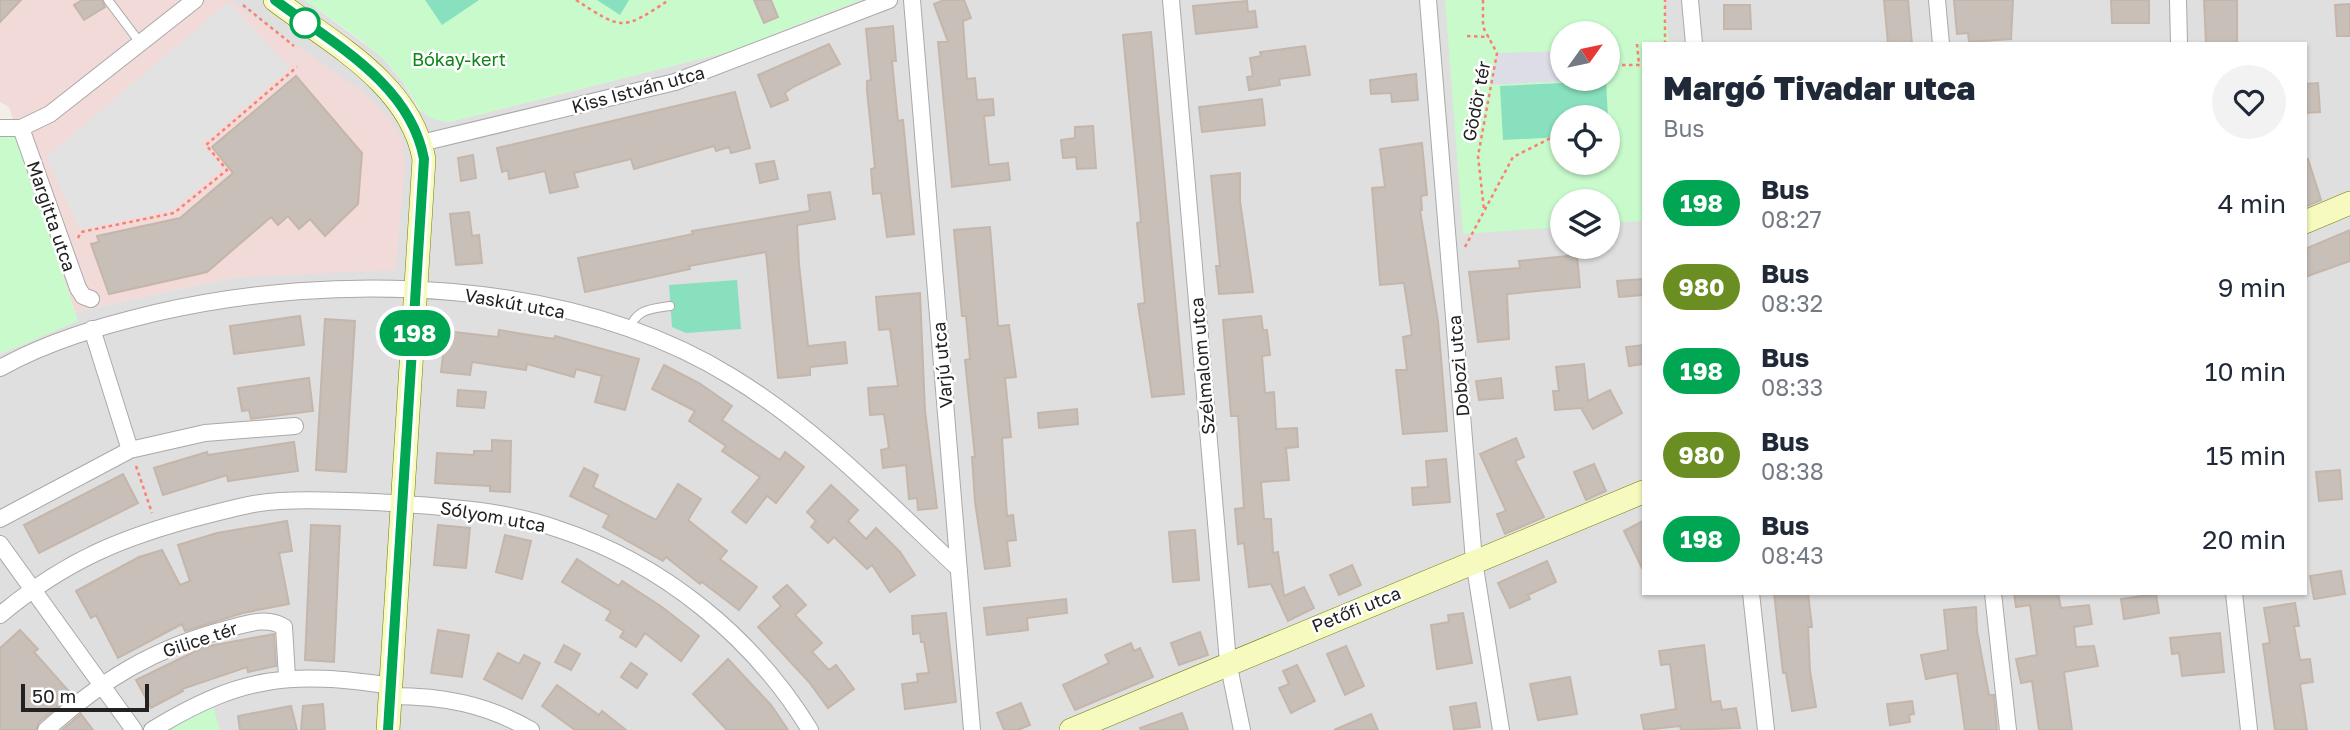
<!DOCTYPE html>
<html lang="en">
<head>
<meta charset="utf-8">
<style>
	body { margin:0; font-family:"Golos Text",sans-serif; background:#f2f2f3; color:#1f2937; height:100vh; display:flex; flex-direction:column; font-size:26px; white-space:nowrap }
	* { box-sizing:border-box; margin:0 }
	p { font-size:23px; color:#747a83 }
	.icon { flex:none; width:38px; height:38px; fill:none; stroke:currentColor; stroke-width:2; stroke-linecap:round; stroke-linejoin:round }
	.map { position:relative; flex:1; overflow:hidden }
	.drawer { position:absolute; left:1642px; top:42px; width:665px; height:553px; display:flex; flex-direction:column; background:#fff; border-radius:0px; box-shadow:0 2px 5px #0004 }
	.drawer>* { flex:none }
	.badge { padding:0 14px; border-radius:23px; font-size:24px; line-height:46px }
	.needle { width:46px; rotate:57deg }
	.controls { position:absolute; left:1550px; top:21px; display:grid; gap:14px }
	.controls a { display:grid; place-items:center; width:70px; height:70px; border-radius:50%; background:#fff; box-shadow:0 2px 5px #0004; font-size:35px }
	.scale { position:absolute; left:21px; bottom:18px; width:128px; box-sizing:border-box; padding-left:7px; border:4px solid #222; border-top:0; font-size:19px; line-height:24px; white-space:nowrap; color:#222; -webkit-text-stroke:5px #fff; paint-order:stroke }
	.map>.badge { position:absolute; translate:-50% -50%; box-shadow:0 0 0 4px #fff }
	.round { display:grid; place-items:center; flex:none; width:74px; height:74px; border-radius:37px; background:#f2f2f3 }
	.overview { display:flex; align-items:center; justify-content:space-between; height:119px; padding:0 21px }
	h1 { font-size:33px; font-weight:800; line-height:52px }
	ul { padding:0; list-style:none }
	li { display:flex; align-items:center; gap:21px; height:84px; padding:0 21px }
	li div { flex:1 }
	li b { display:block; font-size:26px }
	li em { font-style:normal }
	li .badge { min-width:77px; font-weight:700; text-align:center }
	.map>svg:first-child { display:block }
	.residential { fill:#e0dfdf; fill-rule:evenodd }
	.commercial { fill:#f2dad9 }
	.park { fill:#c8facc; fill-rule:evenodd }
	.pitch { fill:#88e0be }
	.parking { fill:#e2e2e2 }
	.plaza { fill:#dddde8 }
	.building { fill:#c7bfb8; stroke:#c4b6ab; stroke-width:2 }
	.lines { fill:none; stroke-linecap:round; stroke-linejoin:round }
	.lane-casing { stroke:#a9a9a9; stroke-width:10 }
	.street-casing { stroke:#a9a9a9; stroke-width:18 }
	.secondary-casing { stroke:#707d05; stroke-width:24 }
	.path { stroke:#fa8072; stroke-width:2.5; stroke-dasharray:3.5 3.5; stroke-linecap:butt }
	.lane { stroke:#fff; stroke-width:8 }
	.street { stroke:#fff; stroke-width:16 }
	.secondary { stroke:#f7fabf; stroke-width:23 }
	.line-casing { stroke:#fff; stroke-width:16 }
	.line { stroke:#00a651; stroke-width:10 }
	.stop-dot { fill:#fff; stroke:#00a651; stroke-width:3.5 }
	.labels { text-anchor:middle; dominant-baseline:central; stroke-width:5; stroke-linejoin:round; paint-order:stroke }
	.park-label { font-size:18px; fill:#0c8416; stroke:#fff }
	.street-label { font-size:18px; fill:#222; stroke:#fff }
</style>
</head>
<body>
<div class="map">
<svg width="2350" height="730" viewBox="0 0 2350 730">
	<rect width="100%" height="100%" fill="#f2efe9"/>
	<path class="residential" d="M229,0h76l76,56 21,25 17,29 30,12 282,-71 129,-51h1490v730h-2350v-376l77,-33 -2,-9 160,-35 65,-5 -56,-260zM1563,33h45v46h-45zM1643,44h662v549h-662zM1563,117h45v46h-45zM1563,201h45v46h-45z"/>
	<path class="commercial" d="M0,0h229l132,90 28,28 12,17 4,23 -9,112 -161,7 -160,35 -66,-205 -9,-5z"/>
	<path class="park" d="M305,0h555l-129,51 -282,71c-31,-2 -31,-19 -47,-41 -24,-34 -64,-56 -97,-81z
		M1445,0h219l5,44h-26v177l-35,2v-22h-45v26l-100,7zM1563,33h45v46h-45zM1563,117h45v46h-45z
		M0,128l16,2 62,191 -78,33z
		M213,707l7,23h-56z"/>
	<path class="pitch" d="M425,0h54l-37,25z
		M597,0h32l-9,15z
		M1606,81l2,36h-45v20l-60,3 -3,-54z
		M737,280l4,49 -55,4 -14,-6 -3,-42z"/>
	<path class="parking" d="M228,2l63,66 -89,76 21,24 -51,42 -92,20 -34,-73z"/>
	<path class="plaza" d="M1563,51v28h44l-116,6 6,-32z"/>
	<path class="building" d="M0,0h21l-21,22z
		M82,0h20l3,7 -21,13 -10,-15z
		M754,0h17l7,17 -14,6z
		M944,0h20l7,18 -8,3 4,58 8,-1 2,22 16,-1 1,16 -10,1 5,49 19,-2 2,17 -58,7 -14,-145h10l-14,-38z
		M1884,0h24l4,44h-24z
		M1954,0h59l-2,39 -42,3 -1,-9 -11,1z
		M2111,0h38v23h-37z
		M2204,0h33v44h-31z
		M1247,1l1,11 7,-1 2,16 -61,7 -3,-28z
		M2350,4v32h-13l-2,-31z
		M1724,5h26l1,24h-27z
		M893,26l3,35h-4l6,60 5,-1 11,114 -27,3 -6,-44 -8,1 -2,-25 4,-1 -8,-77v-10l4,-1 -5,-51z
		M1151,32l33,362 -32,3 -14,-93 7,-1 -8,-80 4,-1 -18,-187z
		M829,44l11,20 -47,23 -8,6 3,7 -17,7 -13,-32z
		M1305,46l5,29 -31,4 1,6 -31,5 -2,-13 6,-1 -3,-18 11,-2 -1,-4z
		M1416,74l2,26 -26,2 -1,-9 -20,1 -1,-14z
		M296,76l66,77 -4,51 -33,32 -15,-17 -11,10 -11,-13 -10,9 -7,-8 -64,55 -98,22 -18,-50 8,-2 -2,-6 83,-18 53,-45 -21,-26z
		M2318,83l2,29 -15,1v-29z
		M735,92l15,56 -19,5 -2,-6 -13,4 -2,-5 -80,23 -3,-10 -57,14 4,14 -28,6 -5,-22 -36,8 -1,-9 -6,2 -5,-24z
		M1262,99l3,26 -63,7 -3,-25z
		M1093,126l3,42 -19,1 -1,-12 -13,1 -2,-18 14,-2v-11z
		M1422,143l5,52 -6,1 1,14h-2l18,111 9,110 -44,3 -7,-64h11l-4,-33 9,-2 -8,-52 -24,2 -8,-97 13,-1 -5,-38z
		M473,155l3,23 -15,3 -3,-23z
		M2308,159l13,41 -16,7v-47z
		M774,161l4,18 -18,4 -4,-19z
		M1240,173v28l13,91 -34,2 -3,-28h4l-9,-90z
		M830,192l5,27 -38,6 2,39 9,82 37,-4 2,21 -37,4v8l-32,3 -12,-126 -77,14 1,3 -105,23 -7,-34 115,-24 -1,-3 118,-20 -2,-16z
		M469,212l3,24 7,-1 3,28 -26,2 -6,-51z
		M990,227l8,99 11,-1 7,52 -11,1 6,59 -9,1 5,78 6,-1 3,25 -9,1 3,25 -25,3 -10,-67 -3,-45h3l-10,-97 5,-1 -4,-43h-4l-8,-86z
		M2350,230v31l-45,16v-28z
		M1577,255l3,32 -73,7 2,45 -31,3 -9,-70 51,-4 -1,-7z
		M1643,279v16l-24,2 -2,-16z
		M920,293l5,118 12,97 -19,2 -1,-12 -8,1 -3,-34 -23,3 -2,-18 8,-2 -5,-34 -14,1 -2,-27 30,-2 -8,-57 -11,1 -3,-33z
		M300,316l4,29 -70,9 -4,-28z
		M1261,316l2,14h4l3,25 -8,1 3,37 9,-1 2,37 21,-1 1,19 -12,1 3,32 -28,2 3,37h7l2,34 5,-1 6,44 20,-9 10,21 -26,13 -17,-37 -22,3 -5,-44 -6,1 -3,-35 9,-1 -6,-92h-7l-8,-96z
		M325,319l30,2 -9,151 -30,-2z
		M499,330l55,9 1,-3 84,23 -14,51 -30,-8 7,-26 -26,-7 -2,8 -47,-13 -1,6 -54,-8 -2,13 -29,-3 5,-41 52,6z
		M1643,345v19l-14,2 -3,-19z
		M1584,364l4,37 22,-11 12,23 -29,16 -12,-21 -26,2 -2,-19h6l-3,-24z
		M664,365l35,18 33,23 -10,14 58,40 5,-8 19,15 -28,36 -9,-7 -21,27 -14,-11 28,-35 -38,-26 4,-5 -37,-25 6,-10 -43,-22z
		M309,378l4,33 -62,8 -2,-9 -7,1 -4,-23z
		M1501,378l2,20 -24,2 -3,-19z
		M458,390l28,2 -2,16 -27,-2z
		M1077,409l1,15 -39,4 -1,-15z
		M1516,438l8,19 -9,4 29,56 -39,17 -8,-20 9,-3 -26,-57z
		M492,440l19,1 -1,51 -20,-1v-5l-55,-3 2,-30 37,2v-4h18z
		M294,442l4,29 -70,10 -1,-6 -64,20 -9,-27 53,-16 1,3z
		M1446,459l4,43 -37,3 -1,-17 16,-1 -2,-26z
		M1594,464l12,27 -20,9 -12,-28z
		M584,468l14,7 -5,12 63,33 22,-36 23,15 -13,21 39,31 -7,8 37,28 -18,23 -37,-28 -2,2 -34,-27 -3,4 -60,-34 6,-12 -39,-19z
		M2340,470l2,29 -23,2 -3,-29z
		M123,474l15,29 -99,50 -15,-28z
		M831,485l27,25 -10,11 18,18 10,-11 24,24 15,23 -25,17 -18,-27 -5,4 -33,-32 -6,6 -17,-16 5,-6 -9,-9z
		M287,521l5,30 -13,2 10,51 -46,9 -58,18 -3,-7 -64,34 -22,-43 -5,3 -15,-27 63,-34 23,-7 18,35 10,-4 -12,-36 39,-12z
		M1643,521v49l-19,-39z
		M311,525l29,1 -6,136 -29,-2z
		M438,525l32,3 -4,40 -32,-3z
		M1195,530l4,50 -26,2 -4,-50z
		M505,535l26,6 -9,38 -26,-7z
		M577,559l42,27 3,-5 40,26 37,29 -18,25 -36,-28 -9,14 -16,-10 4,-6 -18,-11 5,-9 -49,-29z
		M1547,561l9,21 -28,13 2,4 -20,9 -12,-25z
		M1352,565l9,20 -22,10 -9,-20z
		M2341,571l4,23 -31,5 -4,-23z
		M787,585l19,20 -11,10 27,28 -10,9 17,18 7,-5 18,24 -26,19 -19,-26 -51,-55 23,-21 -8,-9z
		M1774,593h34l4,34h-4l2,44 6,36 -24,4 -6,-38h-3z
		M2014,593h44l3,15 28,-3 3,19 -18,3 2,20 18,-1 4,20 -34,6 8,58h-33l-7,-49 -11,2 -5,-24 21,-4 -7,-50 -14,2z
		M2156,594l3,19 -35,6 -3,-20z
		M1066,599l1,14 -40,5 1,12 -41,5 -3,-27z
		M2295,603l4,23h-5l6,34 10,-1 3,23 -13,2 7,46h-32l-12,-86 7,-1 -6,-35z
		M1976,607l1,24 12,64h5l3,35h-32l-8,-57 -31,6 -5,-24 27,-5 -4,-40z
		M946,613l10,89 -51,7 -3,-25 16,-2 -1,-8 12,-1 -5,-31h-3l-1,-9 -7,1 -1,-18z
		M1463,613l9,50 -35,6 -6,-44 18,-3 -1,-7z
		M20,630l18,19 -4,3 38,43 -33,27 -3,8h-36v-82z
		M438,630l31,5 -7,42 -31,-4z
		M1200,632l8,23 -29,10 -8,-22z
		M2220,633l4,39 -42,4 -3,-23 -7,1 -2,-16z
		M274,634l2,32 -28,6 -1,-5 -65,22 1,2 -32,17 -15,-28 68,-33z
		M1131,643l3,8 6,-3 13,29 -78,33 -12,-25 46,-22 -4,-8z
		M564,645l16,9 -9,16 -16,-8z
		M1704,645l7,57 9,-1 2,9 14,-2 4,20 -59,2 -1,-4 -36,4 -3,-15 35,-6 -6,-45 -9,1 -2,-14z
		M1346,646l18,40 -19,9 -18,-41z
		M498,653l21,11 5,-9 16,8 -18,36 -38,-20z
		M728,659l43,46 17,25h-61l-34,-36z
		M631,663l16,11 -10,14 -16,-11z
		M1297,665l18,36 -24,12 -12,-25 10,-4 -6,-13z
		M1570,677l7,37 -39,6 -8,-36z
		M557,685l42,30 3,-4 24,19h-51l-33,-24z
		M1912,701l2,13 -5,1 1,7 -20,3 -3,-21z
		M1021,703l9,22 -12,5h-14l-7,-17z
		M1476,703l4,24 -26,3 -4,-23z
		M323,704l2,26h-24l2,-24z
		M291,706l6,24h-57l-2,-14z
		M1182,713l6,17h-47l-1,-2z
		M81,714l12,16h-31l12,-10z
		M1371,714l7,16h-44z"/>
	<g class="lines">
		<g class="lane-casing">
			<path id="lane" d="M108,0l33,44
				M629,330c7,-21 21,-21 41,-24"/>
		</g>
		<g class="street-casing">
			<path id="street" d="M912,0l60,730
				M1171,0l57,662 14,68
				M1428,0l46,561 27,169
				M1690,0l4,44
				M1937,0l4,44
				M2178,0l1,44
				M0,128h21l29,-14 145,-114
				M21,128l57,160 5,8 8,3
				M421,143l254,-61 214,-82
				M92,329l38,121
				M0,368c49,-27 101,-42 155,-55 180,-42 415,-36 577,64 84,51 155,125 227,192
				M0,519l130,-69 75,-17 90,-7
				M0,544l134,186
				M1751,593l15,137
				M1993,593l15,137
				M2234,593l15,137
				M0,615c66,-55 124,-79 207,-100 24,-6 48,-13 73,-14 37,-2 74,0 111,2 57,4 113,7 167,26 105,34 195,108 252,201
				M391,696c52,0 95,8 140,34
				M46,730c56,-50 108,-82 181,-101 19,-5 40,-13 57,-2l3,50
				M152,730c90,-55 139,-59 240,-44"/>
		</g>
		<g class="secondary-casing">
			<path id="secondary" d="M275,0c56,43 135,83 149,159l-36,571
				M2305,222l45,-19
				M1071,730l572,-238"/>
		</g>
		<path class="path" d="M576,0c46,30 46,31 93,0
			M1483,0v27l14,26 -19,103 6,54
			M243,5l51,41
			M1467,36l22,1
			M1637,44l2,21
			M1665,44v-44
			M1557,46l1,5
			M1608,65h35
			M78,238l3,-6 93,-19 53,-43 -21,-25 91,-78
			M1465,247l48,-90 40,-20
			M136,466l16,47"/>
		<use href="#lane" class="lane"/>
		<use href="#street" class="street"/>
		<use href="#secondary" class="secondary"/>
	</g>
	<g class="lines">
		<g class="line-casing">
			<path id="line" d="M275,0c57,43 135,83 149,159l-36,571"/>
		</g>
		<use href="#line" class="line"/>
	</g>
	<circle class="stop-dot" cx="305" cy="23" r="14"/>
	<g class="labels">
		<g class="park-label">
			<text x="459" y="59">Bókay-kert</text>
		</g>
		<g class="street-label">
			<text transform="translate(638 89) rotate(-15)">Kiss István utca</text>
			<text transform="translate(1476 101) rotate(-79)">Gödör tér</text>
			<text transform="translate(52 216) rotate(71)">Margitta utca</text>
			<text transform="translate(515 303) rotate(10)">Vaskút utca</text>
			<text transform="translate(942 365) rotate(-95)">Varjú utca</text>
			<text transform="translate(1202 366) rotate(-95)">Szélmalom utca</text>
			<text transform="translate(1458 366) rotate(-95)">Dobozi utca</text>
			<text transform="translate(493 516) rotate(10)">Sólyom utca</text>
			<text transform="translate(1356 609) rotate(-22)">Petőfi utca</text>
			<text transform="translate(200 639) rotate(-18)">Gilice tér</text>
		</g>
	</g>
</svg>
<div class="controls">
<a><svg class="needle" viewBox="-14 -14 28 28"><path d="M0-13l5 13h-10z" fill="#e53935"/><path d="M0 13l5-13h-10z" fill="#747a83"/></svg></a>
<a><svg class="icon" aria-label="locate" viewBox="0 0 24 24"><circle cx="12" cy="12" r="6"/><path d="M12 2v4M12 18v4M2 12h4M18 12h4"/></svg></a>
<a><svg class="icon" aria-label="layers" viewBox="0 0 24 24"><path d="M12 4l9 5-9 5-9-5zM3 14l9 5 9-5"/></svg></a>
</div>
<div class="scale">50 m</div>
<b class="badge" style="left:415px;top:333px;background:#00a651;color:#fff">198</b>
<section class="drawer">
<div class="overview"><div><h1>Margó Tivadar utca</h1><p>Bus</p></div><a class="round"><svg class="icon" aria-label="heart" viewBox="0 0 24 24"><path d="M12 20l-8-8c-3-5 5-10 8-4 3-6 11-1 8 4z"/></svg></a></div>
<ul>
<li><span class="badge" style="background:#00a651;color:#fff">198</span><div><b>Bus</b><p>08:27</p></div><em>4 min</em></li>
<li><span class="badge" style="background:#6b8e23;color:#fff">980</span><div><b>Bus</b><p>08:32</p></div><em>9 min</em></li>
<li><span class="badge" style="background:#00a651;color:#fff">198</span><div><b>Bus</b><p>08:33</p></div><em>10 min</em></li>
<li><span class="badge" style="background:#6b8e23;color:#fff">980</span><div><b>Bus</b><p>08:38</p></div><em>15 min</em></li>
<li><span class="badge" style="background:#00a651;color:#fff">198</span><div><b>Bus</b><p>08:43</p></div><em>20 min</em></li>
</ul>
</section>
</div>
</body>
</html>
